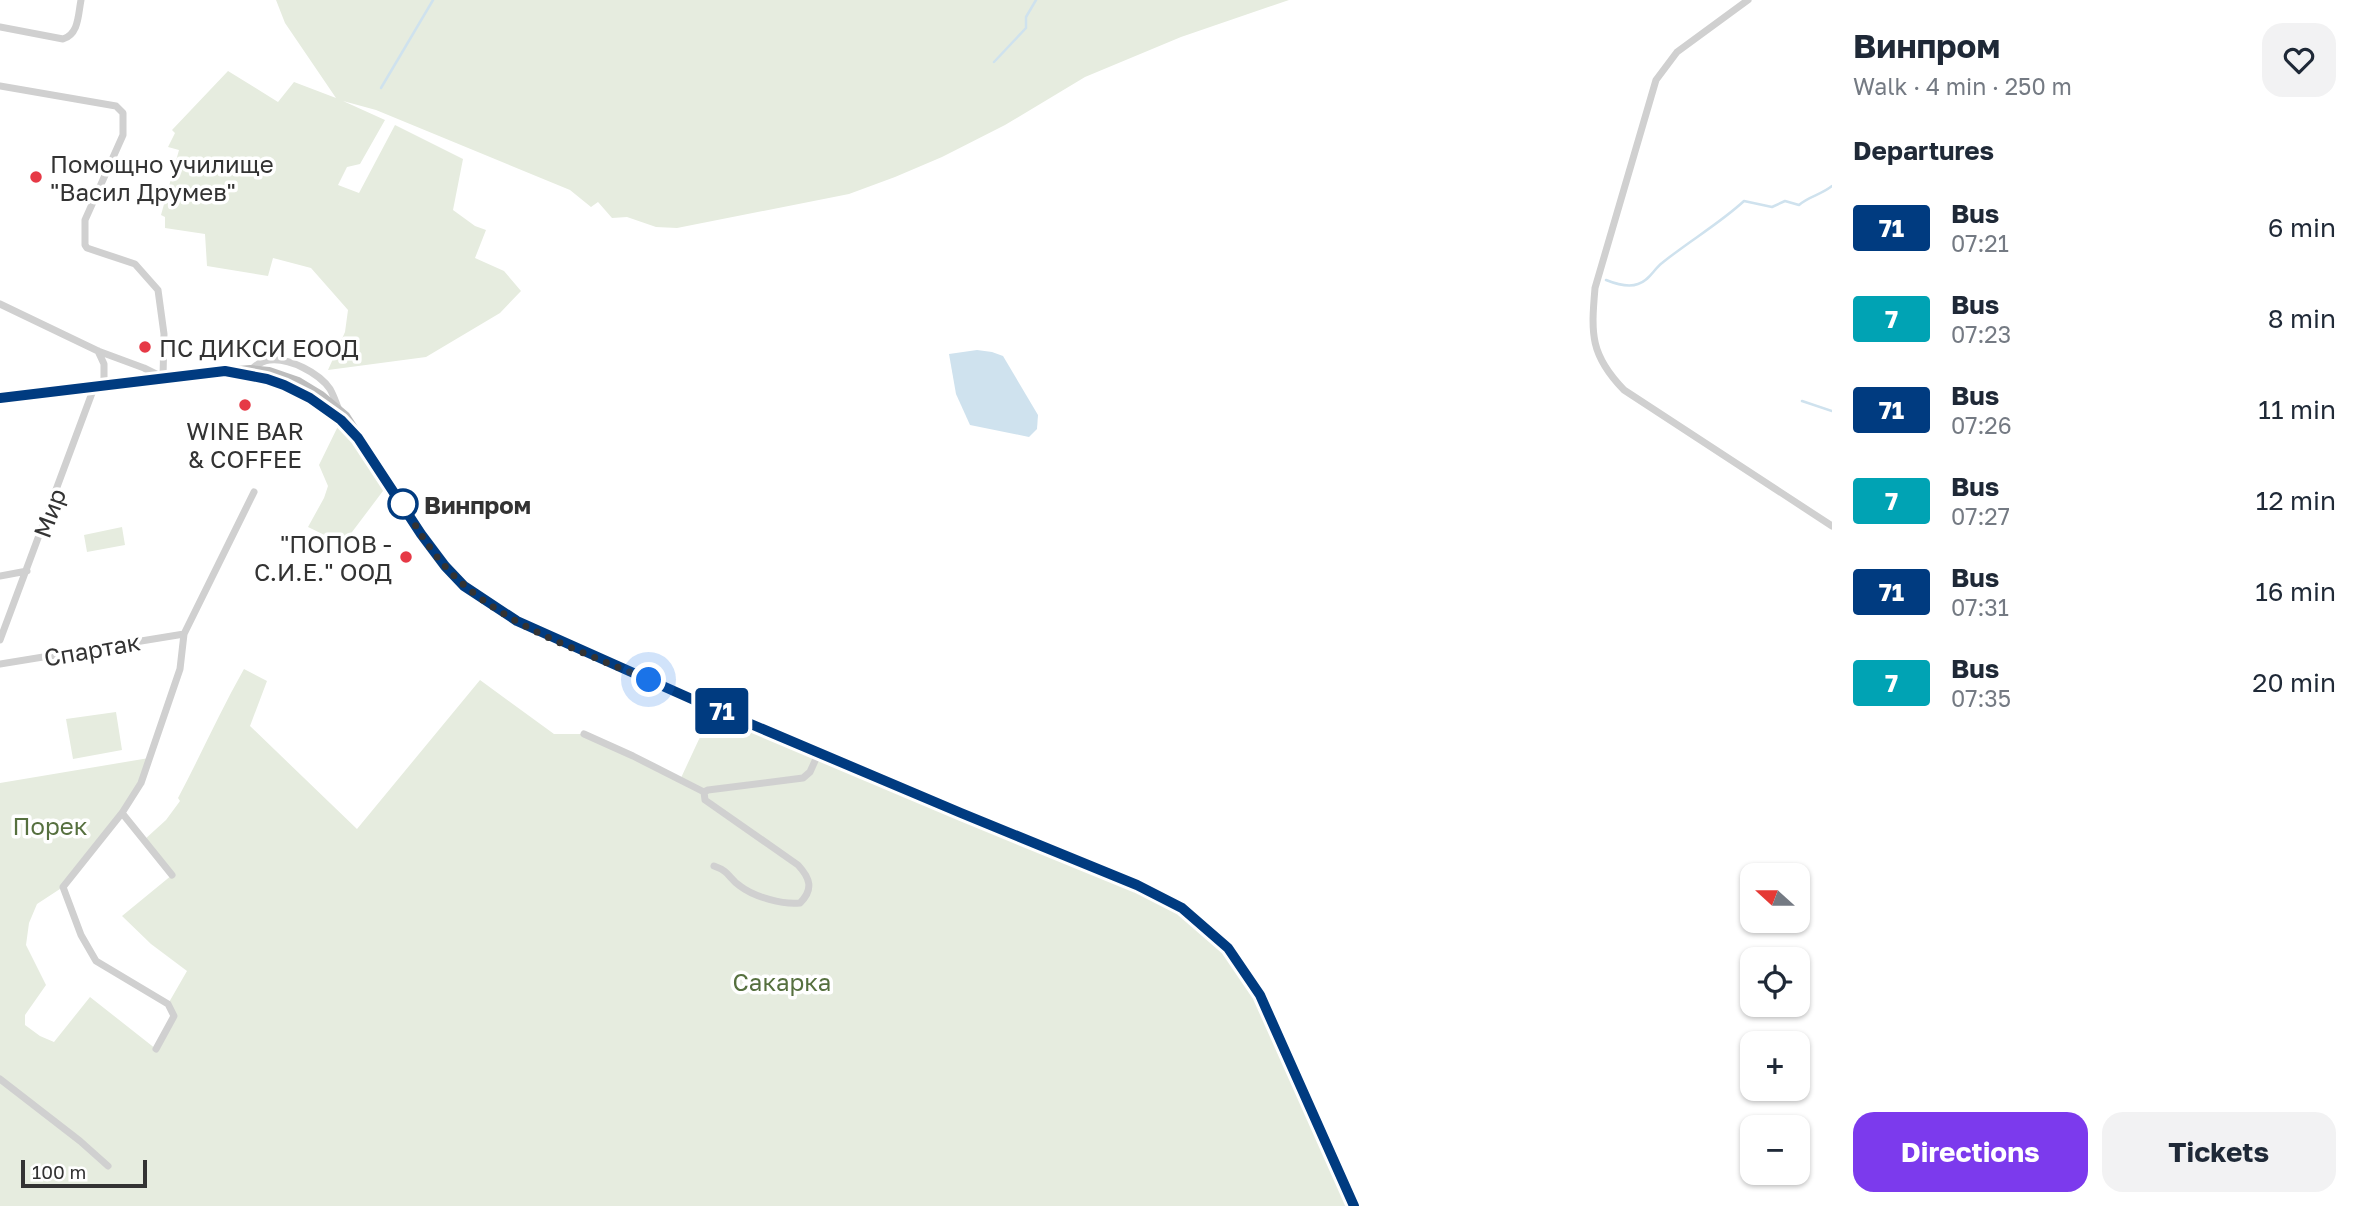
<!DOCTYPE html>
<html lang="en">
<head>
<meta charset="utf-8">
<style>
	body { margin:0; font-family:"Golos Text",sans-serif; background:#f2f2f3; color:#1f2937; height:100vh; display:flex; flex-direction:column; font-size:26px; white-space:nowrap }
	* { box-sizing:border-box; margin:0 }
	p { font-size:23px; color:#747a83 }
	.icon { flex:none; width:38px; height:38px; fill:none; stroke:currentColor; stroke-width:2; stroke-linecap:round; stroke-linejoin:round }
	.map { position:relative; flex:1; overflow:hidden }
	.sheet { display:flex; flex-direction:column; background:#fff; width:525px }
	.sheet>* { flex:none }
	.badge { padding:0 14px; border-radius:5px; font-size:24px; line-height:46px }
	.needle { width:46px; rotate:291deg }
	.controls { position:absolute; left:1740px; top:863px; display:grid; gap:14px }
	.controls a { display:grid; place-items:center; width:70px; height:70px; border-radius:14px; background:#fff; box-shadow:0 2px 5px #0004; font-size:35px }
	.scale { position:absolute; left:21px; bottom:18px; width:126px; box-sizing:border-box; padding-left:7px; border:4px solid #333; border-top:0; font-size:19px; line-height:24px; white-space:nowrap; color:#333; -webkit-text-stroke:5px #fff; paint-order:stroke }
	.you { position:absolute; width:35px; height:35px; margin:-18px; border:5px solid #fff; border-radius:50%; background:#1a73e8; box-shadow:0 0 0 10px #1a73e833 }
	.map>.badge { position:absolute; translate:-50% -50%; box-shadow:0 0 0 4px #fff }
	h2 { padding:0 21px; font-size:26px; line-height:63px }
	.round { display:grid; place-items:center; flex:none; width:74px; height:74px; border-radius:21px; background:#f2f2f3 }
	.summary { display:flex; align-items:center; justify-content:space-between; height:119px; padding:0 21px }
	h1 { font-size:33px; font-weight:700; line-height:52px }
	.primary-button { display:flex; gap:14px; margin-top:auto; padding:14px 21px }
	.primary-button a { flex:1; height:80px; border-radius:21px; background:#7c3aed; color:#fff; font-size:28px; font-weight:700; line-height:80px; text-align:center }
	.primary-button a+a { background:#f2f2f3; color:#1f2937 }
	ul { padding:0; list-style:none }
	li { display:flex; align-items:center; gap:21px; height:91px; padding:0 21px }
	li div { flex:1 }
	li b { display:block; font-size:26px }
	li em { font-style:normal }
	li .badge { min-width:77px; font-weight:700; text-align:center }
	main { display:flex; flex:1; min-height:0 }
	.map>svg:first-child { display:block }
	.green { fill:#e6ecdf }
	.water { fill:#cfe2ee }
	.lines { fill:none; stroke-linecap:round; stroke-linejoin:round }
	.stream { stroke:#cfe2ee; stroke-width:2.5 }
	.street { stroke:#d0d0d0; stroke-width:7 }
	.secondary { stroke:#bdbdbd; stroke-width:10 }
	.line-casing { stroke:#fff; stroke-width:16 }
	.line { stroke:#003b80; stroke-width:10 }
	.walk { stroke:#333; stroke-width:7; stroke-dasharray:0 12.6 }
	.poi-dot { fill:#e63946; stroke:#fff; stroke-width:2.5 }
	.stop-dot { fill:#fff; stroke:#003b80; stroke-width:3.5 }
	.labels { text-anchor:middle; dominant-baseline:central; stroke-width:7; stroke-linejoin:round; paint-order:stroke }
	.poi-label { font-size:24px; fill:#333; stroke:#fff; text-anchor:start }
	.stop-label { font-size:24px; font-weight:bold; fill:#333; stroke:#fff; text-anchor:start }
	.street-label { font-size:24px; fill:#333; stroke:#fff }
	.park-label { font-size:24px; fill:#56703f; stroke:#fff }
</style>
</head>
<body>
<main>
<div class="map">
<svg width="1832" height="1206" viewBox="0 0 1832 1206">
	<rect width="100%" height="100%" fill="#fff"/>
	<path class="green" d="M276,0h1013l-108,37 -96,40 -80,48 -63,32 -47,20 -46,17 -172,34 -21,-1 -29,-10 -15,1 -14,-16 -7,5 -21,-17 -194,-80 -33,-9 42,19 -25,44 -13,3 -9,18 21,8 36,-68 68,34 -10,51 22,16 11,4 -11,28 29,13 17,20 -21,22 -74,44 -98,13 17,-38 3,-22 -37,-42 -38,-10 -5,18 -61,-10 -2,-32 -40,-6v-11l-4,-2 18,-65 -11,-3 7,-14 -3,-3 56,-59 50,31 16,-20 42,16 -51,-75z
		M341,420l17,18 31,45 -46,61 -35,-17 16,-29 4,-12 -9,-21z
		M122,527l3,18 -38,7 -3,-17z
		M244,669l23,12 -17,45 107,103 123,-149 74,54h30l96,46 34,-73 468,201 64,63 108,235h-1354v-423l149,-25 -8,25 -78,104 -26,17 -8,19 -3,22 20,40 -21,30v10l15,11 14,6 36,-45 66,52 18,-32 -6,-13 19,-33 -36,-27 -29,-28 50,-41 -28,-35 22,-20 14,-19 -2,-3c23,-43 42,-87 66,-129z
		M116,712l6,38 -49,9 -7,-40z"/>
	<path class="water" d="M977,350l15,2 11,4 35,59 -1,14 -8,8 -59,-12 -14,-31 -7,-40z"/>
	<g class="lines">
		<path class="stream" d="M994,62l32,-34v-11l10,-17
			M381,88l52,-88
			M1606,280c10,4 22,8 32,4 12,-4 15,-14 24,-21 27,-22 57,-39 82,-62l28,6 13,-6 14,4c10,-9 22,-10 33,-19
			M1802,401l30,10"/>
		<path class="street" d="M1748,0l-71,52 -21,28 -61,208c-4,46 -5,67 29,102l208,136
			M0,27l63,12c16,-5 15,-24 18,-39
			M0,86l116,20 7,7v22l-38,85v25l2,3 48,16 23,26 6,44 -1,43
			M0,304l98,47 46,17 18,9
			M98,351l6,13v20
			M250,370c7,-5 12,-10 20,-10 20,-2 49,13 60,29 4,7 6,14 9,21
			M0,576l27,-5
			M0,640l95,-255
			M0,664l184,-30
			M584,734l49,22 71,36 1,8 93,65c12,13 16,24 2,38 -16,2 -46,-6 -60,-17 -12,-8 -9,-14 -26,-20
			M704,792l4,-2 95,-12 7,-6 9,-20
			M122,813l50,62
			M156,1049l18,-33 -6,-12 -72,-43 -15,-26 -18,-48 59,-74 19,-30 39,-114 4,-35 70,-142
			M0,1079l80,62 28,25"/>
		<path class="secondary" d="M244,374c36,8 65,22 94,44
			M0,398l154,-20 96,-8 19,2 29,10 23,14 24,20 76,118 24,32 19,20 53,35 177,79 443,185c54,25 93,60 123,110l94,211"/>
	</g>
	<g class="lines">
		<g class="line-casing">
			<path id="line" d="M0,398l225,-27 42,8 17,6 26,13 31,22 17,18 63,96 24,32 19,20 53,35 177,79 267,113 176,72 45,23 46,40 32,47 94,211"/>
		</g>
		<use href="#line" class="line"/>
		<path class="walk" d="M403,504c16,29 35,59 61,81 50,44 124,69 185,95"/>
	</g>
	<g class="poi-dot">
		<circle cx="36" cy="177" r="7"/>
		<circle cx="145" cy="347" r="7"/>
		<circle cx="245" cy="405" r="7"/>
		<circle cx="406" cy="557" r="7"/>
	</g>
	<circle class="stop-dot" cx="403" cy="504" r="14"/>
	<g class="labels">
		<g class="poi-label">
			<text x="50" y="163">Помощно училище<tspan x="50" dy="28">"Васил Друмев"</tspan></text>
			<text x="159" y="347">ПС ДИКСИ ЕООД</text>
			<text x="245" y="430" text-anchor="middle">WINE BAR<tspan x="245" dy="28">&amp; COFFEE</tspan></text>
			<text x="392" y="543" text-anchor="end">"ПОПОВ -<tspan x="392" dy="28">С.И.Е." ООД</tspan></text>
		</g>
		<g class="stop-label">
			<text x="424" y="504">Винпром</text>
		</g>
		<g class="street-label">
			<text transform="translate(49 513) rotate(-70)">Мир</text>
			<text transform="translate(92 649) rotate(-10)">Спартак</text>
		</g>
		<g class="park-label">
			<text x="50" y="825">Порек</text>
			<text x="782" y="981">Сакарка</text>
		</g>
	</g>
</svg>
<div class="controls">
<a><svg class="needle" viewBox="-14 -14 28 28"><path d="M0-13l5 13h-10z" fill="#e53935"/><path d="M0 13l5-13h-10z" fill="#747a83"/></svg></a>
<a><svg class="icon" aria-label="locate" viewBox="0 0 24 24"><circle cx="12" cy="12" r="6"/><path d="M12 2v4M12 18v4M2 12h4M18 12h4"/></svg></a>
<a>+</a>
<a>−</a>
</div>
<div class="scale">100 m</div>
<div class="you" style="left:649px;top:680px"></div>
<b class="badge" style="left:722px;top:711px;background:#003b80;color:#fff">71</b>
</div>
<section class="sheet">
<div class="summary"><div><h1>Винпром</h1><p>Walk · 4 min · 250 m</p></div><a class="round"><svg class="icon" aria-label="heart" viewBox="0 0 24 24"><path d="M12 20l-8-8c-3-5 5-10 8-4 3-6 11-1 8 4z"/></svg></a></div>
<h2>Departures</h2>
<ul>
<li><span class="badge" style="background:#003b80;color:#fff">71</span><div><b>Bus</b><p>07:21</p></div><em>6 min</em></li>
<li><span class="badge" style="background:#00a3b4;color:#fff">7</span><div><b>Bus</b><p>07:23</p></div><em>8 min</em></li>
<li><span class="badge" style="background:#003b80;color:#fff">71</span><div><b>Bus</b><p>07:26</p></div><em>11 min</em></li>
<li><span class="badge" style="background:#00a3b4;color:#fff">7</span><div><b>Bus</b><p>07:27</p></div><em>12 min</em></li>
<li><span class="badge" style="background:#003b80;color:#fff">71</span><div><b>Bus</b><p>07:31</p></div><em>16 min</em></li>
<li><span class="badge" style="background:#00a3b4;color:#fff">7</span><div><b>Bus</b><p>07:35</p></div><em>20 min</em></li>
</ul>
<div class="primary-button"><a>Directions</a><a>Tickets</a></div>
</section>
</main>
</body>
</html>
